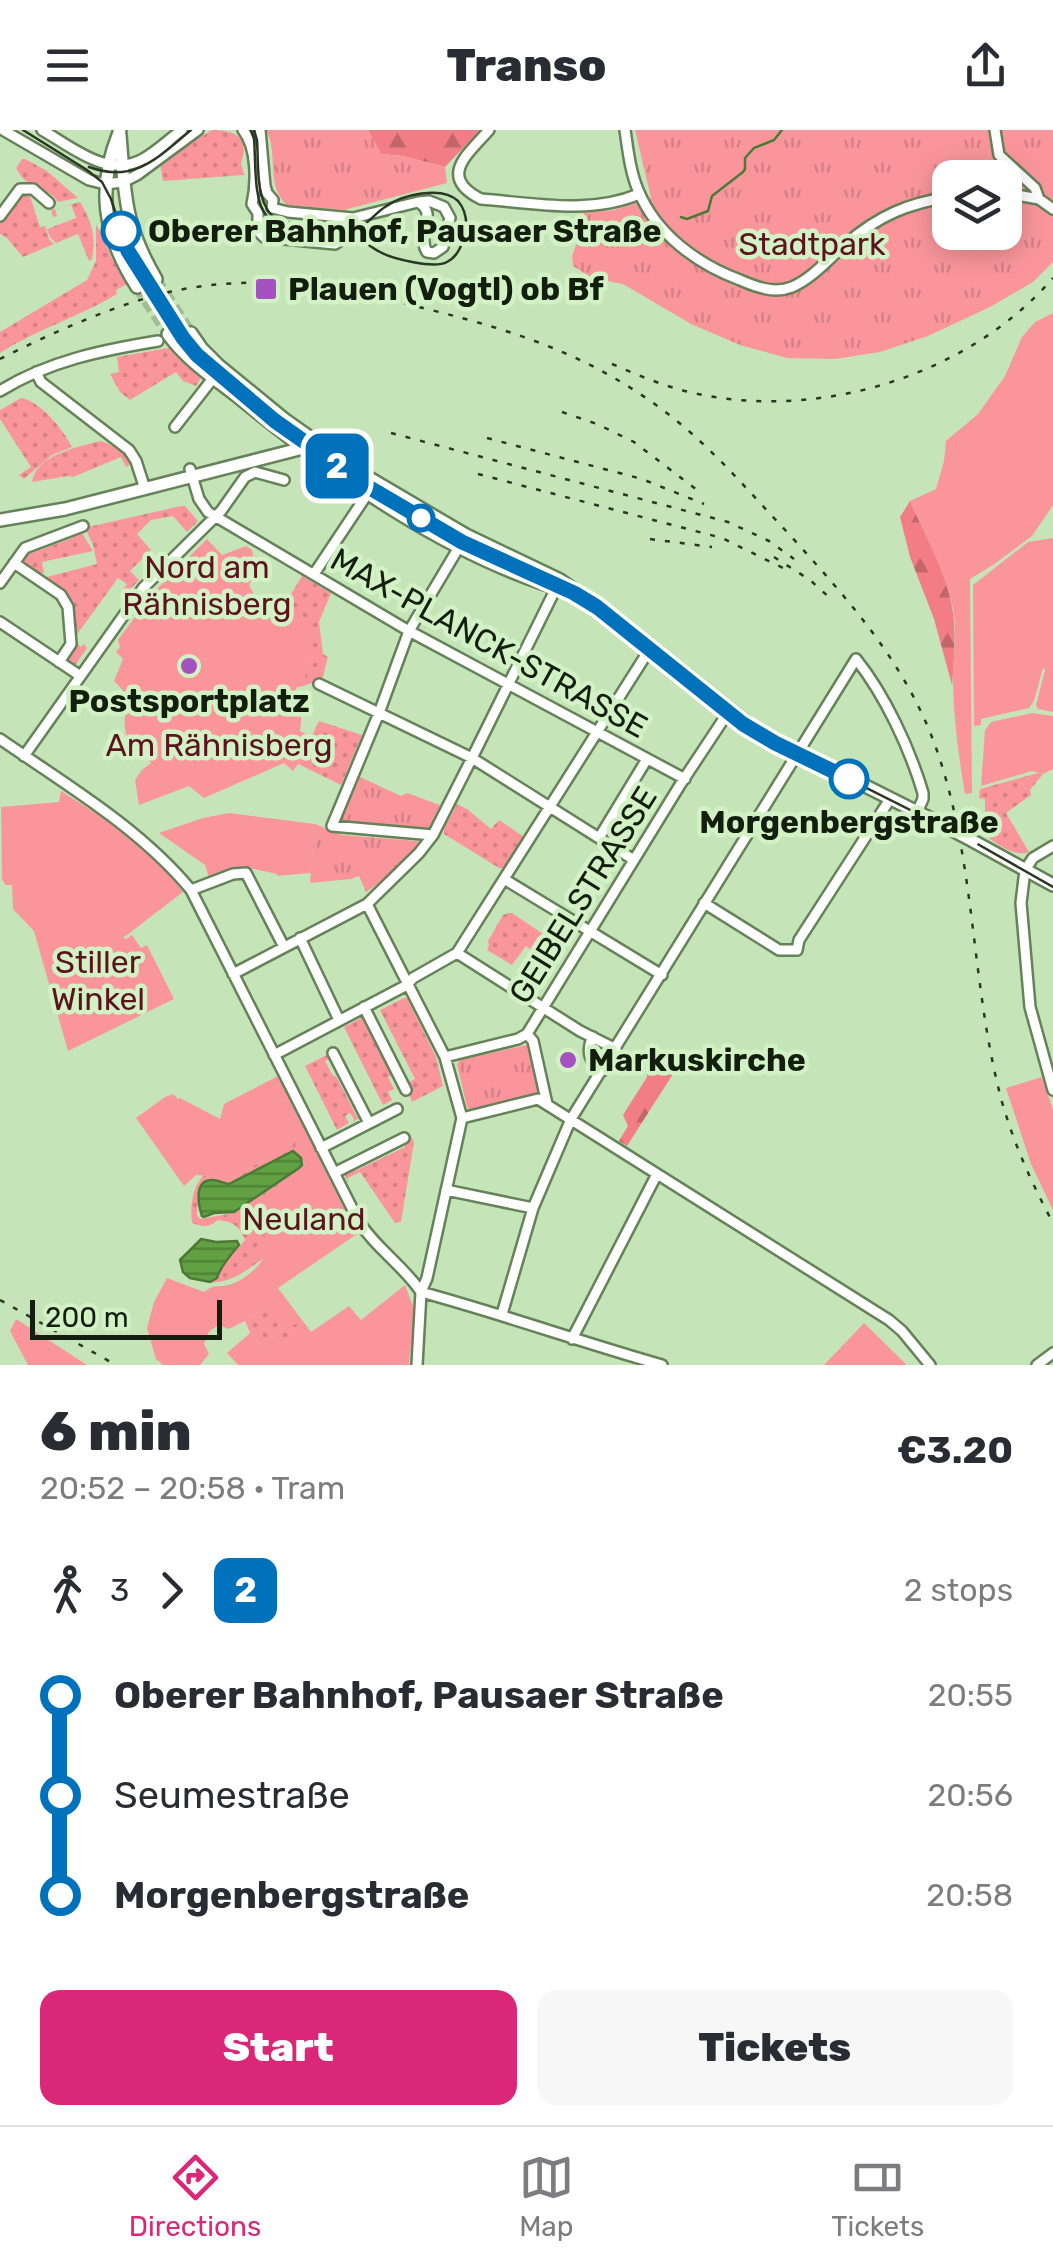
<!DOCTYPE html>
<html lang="en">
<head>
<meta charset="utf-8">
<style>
	body { margin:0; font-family:Rubik,sans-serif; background:#f7f7f7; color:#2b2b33; height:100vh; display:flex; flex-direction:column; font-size:38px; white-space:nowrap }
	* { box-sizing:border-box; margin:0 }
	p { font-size:32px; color:#7c7c81 }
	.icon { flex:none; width:55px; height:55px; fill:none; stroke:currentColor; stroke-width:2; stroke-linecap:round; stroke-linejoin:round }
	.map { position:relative; height:1235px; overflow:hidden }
	.drawer { display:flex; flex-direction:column; background:#fff; flex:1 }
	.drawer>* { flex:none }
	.badge { padding:0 20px; border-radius:15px; font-size:35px; line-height:65px }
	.fabs { position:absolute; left:932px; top:30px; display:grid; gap:20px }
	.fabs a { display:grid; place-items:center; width:90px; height:90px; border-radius:20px; background:#fff; box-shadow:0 5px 25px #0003; font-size:50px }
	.scale { position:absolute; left:30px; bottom:25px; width:192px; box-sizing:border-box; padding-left:10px; border:5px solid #131e0e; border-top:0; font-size:28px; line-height:35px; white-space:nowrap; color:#131e0e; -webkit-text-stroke:8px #d2f2c5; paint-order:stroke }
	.map>.badge { position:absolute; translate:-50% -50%; box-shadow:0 0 0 5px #fff }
	.legs { display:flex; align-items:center; gap:15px; height:110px; padding:0 40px; font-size:32px }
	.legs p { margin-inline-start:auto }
	.head { display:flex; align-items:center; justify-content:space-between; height:170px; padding:0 40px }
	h1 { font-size:55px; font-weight:800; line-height:75px }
	.primary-button { display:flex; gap:20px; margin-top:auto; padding:20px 40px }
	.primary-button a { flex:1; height:115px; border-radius:20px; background:#db2777; color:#fff; font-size:40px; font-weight:800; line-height:115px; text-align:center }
	.primary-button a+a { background:#f7f7f7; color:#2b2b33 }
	ul { padding:0 40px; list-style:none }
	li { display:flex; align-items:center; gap:35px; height:100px; font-size:38px }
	li i { display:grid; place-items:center; width:15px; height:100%; margin:0 12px; background:currentColor }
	li i::after { content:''; width:25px; height:25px; margin:-12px; border:8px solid; border-radius:50%; background:#fff }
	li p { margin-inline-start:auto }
	li:first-child i { background:linear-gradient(#0000 50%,currentColor 0) }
	li:last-child i { background:linear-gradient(currentColor 50%,#0000 0) }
	header { display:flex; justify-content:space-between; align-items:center; height:130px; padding:0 40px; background:#fff; font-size:45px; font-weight:800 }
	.tabs { display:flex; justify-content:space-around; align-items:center; height:140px; border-top:2px solid #e1e1e2; background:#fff; font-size:28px; color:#7c7c81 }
	.tabs a { display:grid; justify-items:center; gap:5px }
	.tabs .active { color:#db2777 }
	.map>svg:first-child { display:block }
	.grass { fill:url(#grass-dots) }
	.forest { fill:url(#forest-firs) }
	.park { fill:url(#park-tufts); fill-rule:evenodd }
	.garden { fill:#fa969b }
	.water { fill:url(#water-rules); stroke:#4a7a33; stroke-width:2.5 }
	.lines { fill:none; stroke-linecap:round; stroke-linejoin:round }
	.stream { stroke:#4a7a33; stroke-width:2.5 }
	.major-tunnel { stroke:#a1bd96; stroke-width:11; stroke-dasharray:11 5.5; stroke-linecap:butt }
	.minor-casing { stroke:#658259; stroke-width:14 }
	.major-casing { stroke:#658259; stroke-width:16 }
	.minor { stroke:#fff; stroke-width:9 }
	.major { stroke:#fff; stroke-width:11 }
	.tram { stroke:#293723; stroke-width:2.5 }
	.rail { stroke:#293723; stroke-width:2.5; stroke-dasharray:5 10; stroke-linecap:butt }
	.major-bridge-casing { stroke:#658259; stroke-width:16; stroke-linecap:butt }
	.major-bridge { stroke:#fff; stroke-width:11 }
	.line-1-casing { stroke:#fff; stroke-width:22 }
	.line-1 { stroke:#0072bc; stroke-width:15 }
	.stop-1-dot { fill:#fff; stroke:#0072bc; stroke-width:5 }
	.poi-dot { fill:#a552c1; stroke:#d2f2c5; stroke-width:4 }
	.labels { text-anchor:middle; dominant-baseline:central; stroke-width:9; stroke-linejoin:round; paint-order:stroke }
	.stop-label { font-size:32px; font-weight:bold; fill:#131e0e; stroke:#d2f2c5; text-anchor:start }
	.park-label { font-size:32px; fill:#5c131f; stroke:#d2f2c5 }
	.poi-label { font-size:32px; font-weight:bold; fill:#131e0e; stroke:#d2f2c5; text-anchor:start }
	.street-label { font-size:32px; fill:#131e0e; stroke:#d2f2c5 }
</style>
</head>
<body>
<header><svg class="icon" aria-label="menu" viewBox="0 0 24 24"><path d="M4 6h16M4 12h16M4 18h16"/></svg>Transo<svg class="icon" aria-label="share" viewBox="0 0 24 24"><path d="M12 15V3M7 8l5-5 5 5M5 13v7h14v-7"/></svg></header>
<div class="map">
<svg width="1053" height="1235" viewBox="0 0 1053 1235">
	<defs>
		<pattern id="grass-dots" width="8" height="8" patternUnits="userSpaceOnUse" patternTransform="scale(2.5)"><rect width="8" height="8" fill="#fa969b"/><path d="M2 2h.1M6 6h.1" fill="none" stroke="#d58184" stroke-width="1.8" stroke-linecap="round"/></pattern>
		<pattern id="forest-firs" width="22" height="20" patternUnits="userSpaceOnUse" patternTransform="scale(2.5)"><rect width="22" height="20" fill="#f27d86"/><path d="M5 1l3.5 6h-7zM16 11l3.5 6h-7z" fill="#c3666c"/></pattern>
		<pattern id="park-tufts" width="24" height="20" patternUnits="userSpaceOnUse" patternTransform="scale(2.5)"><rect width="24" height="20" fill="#fa969b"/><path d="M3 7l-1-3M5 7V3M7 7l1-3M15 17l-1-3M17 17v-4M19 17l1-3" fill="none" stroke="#d58184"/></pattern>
		<pattern id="water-rules" width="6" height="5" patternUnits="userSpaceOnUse" patternTransform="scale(2.5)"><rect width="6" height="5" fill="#62a143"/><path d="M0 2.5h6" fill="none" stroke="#508336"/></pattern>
	</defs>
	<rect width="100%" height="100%" fill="#c5e5b8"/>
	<path class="grass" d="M212,0c23,0 38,7 29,33l3,12 -81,6 -3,-18 29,-23h7z
		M22,29h3l22,12 31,27 -20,4c-11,-18 -28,-8 -42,-34z
		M19,61l16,3 -5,2 10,31 5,-1 4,13 5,5 -31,13 -17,-20 -6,-3v-12z
		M80,72c12,19 16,35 12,57l-3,2 -11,-27 -22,9 -6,-6 -3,-8 29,-11 -5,-14 -16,5 2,7 -4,1 -2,-7z
		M96,95l6,9 9,23 18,26 -13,7 1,4c-38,23 -80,35 -117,59v-21l87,-52 9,-19z
		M168,218h4l14,15 16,13 -6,10 -13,-5 -7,-9 -46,28 -10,-8 -10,-18 9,-2 -2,-15z
		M21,268c19,3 42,31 51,49l-20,8 -28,24 -5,-4 12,-8 -31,-48v-9z
		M100,311c11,2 25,13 32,22l-6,4 -5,-10 -48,20 -5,-1 -36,6c4,-27 45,-35 68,-41z
		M181,376h4l13,15 -11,11 -14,-16 -22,4 -14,14 14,16 -21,21 9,9 -12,13 -4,-3 4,-6 -9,-6 -45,62 8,7 3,-3 3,4 -11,16h-4l-7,-4 7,-15 -8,-48 3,-4 -11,-9 -3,3 -10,-9 54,-14 -4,-19 -7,-15 2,-3z
		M80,400l13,21 -51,11 2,11h-9l-16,-11 10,-14 3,5 40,-15 -1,-5z
		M302,446l29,17 -12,29 4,32 5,3 -6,23 -19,6v-8l9,-16 -41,-62 13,6z
		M319,591l43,14 -21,50 -43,-21z
		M1038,643l5,1 -13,16 1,5 -25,18 23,39c-16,6 -33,-10 -47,-18l2,-6 -4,-14h5v-15l-6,-1 1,-9z
		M457,674l10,5 24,20 8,-9 25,17 -21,31h-4l-55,-34v-5z
		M509,783h3l37,25 -12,5 -5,7 -6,-4 -14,19 -25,-15 2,-5 -1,-4 15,-26z
		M404,868h3l29,59 7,29 -31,16 -7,-18 10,-5 -35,-69z
		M367,885l29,58 -8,4 6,12 -6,3 4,8 -9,5 -39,-78z
		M327,925l2,4 -4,2 8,15h3l21,41 6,-2 1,5 -2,2 -3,-4 -6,4 1,-3 -4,-6 -5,3 4,7 -12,7 -32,-64z
		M411,1006l3,6 -13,80 -6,1 -35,-51 -12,6v5l-4,-11 7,-5 4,4 50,-24 -2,-6z
		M296,1010v12l-3,-1 -6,2 -58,31h-6l-25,10 -1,21 3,4 29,-5 73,-49 1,-3 6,6 -79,48 11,8 14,-3 13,19 -5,19c-17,11 -32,25 -53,23l7,-4 2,-8 26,-30c-6,-15 -12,-18 -27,-20 -10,8 -14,7 -26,3 -2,-16 0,-35 11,-47l19,2 3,5z
		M267,1175l32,16 -6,13 -28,15 -15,-16 -5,-12z"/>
	<path class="forest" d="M368,0h112l-35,37 -42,-11 -22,-2z
		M910,371c16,36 38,73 43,112 3,24 1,48 -1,72l-18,-66 -24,-62 -10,-40z
		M645,926l28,18 -46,72 -8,-5 9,-15 -5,-11 24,-38v-6l-7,-6z"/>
	<path class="park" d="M266,0h102l13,24 22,2 42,11 2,16 -103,27 -57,-5c-22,-19 -8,-52 -21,-75z
		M635,0h418v132l-20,20 -43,25 -62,29 -48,16 -45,7 -48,-1 -47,-13 -49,-21 -68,-40 -31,-6 -19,-12 -1,-10 8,-22 4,-21 30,-3 37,-12zM950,48h55v54h-55z
		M358,646l43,20 6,-3 33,12 -10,24 -89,-6 -2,-7z
		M315,694l27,11 74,6 5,2 -29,31 -26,18 -7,-16 -8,3 -41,4z
		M527,915l3,2 10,43 -3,5 -66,16 -4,-4 -10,-43 3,-4z"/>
	<path class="garden" d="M1053,183v192l-21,31 -39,29 -23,14 2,214 -7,1c-6,-35 -11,-72 -12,-108 -1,-25 5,-51 0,-77 -8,-38 -27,-73 -43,-108l26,-12 8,-28 2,-20 32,-27 27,-38 17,-39 13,-15z
		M1053,408v174l-15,-3 -2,-4 9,-35 -2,-2 -9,33 -5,7 -48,11v6l-7,1 -1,-141 55,-43z
		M207,409l15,16 24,-9 6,4 5,22 -8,13 8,14 14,1 8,13 21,-3c7,17 17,33 12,52 -3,10 -9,13 -9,24l-6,1 -4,13c9,10 9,17 7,31l11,6 -13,27 -5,7 -9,-8 -80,35 -15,-12 -50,19 -4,-25 7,-10 9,-7c-5,-9 -12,-9 -19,-17 -12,-16 -6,-33 -5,-51l-13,-14 9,-22 -7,-7 4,-5 -2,-7 34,-46z
		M1032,583l21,3v53l-10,5 -11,-3 -51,15 4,-56 6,-8z
		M61,661c45,29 92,57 122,101l-60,46 3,1 6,-4 9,13 6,-3 27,54 -106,52 -34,-120 -21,-22 -1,-24h-6l-4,-5 -1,-73 58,-5z
		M229,683l86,11 -4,49 -34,3v-2l-33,-7 -35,11 -4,-13 -46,-32 44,-15z
		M278,946l79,158 -79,54 33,44 38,-26 12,14 44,-35 9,24 -5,56h-171l-11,-12 23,-20 15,16 28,-16 5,-10 -12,5 -19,-23 -22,16 -16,8 -11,-4 -9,7 -5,12 5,10 -9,11h-37l-7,-6 -9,-31 7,-26 13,-24 37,14c12,-9 12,-4 24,-7 12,-2 29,-16 35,-26l-7,-12 11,-8 -12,-18 -14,4 -11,-9 78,-48 -12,-16 -1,-11 -70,42 -4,-5 -25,-3 -12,11 -48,-68 29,-21 8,-3 5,5 2,-1 40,21 4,-15z
		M1042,947l11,33v100l-22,-46 -25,-76z
		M16,1189l71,46h-59l-18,-34z
		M864,1193l43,42h-83z"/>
	<path class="water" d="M293,1021l8,7 1,7 -3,3 -65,44 -20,1 -10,4 -2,-1c-4,-12 -8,-36 10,-36 6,0 11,3 17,4z
		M201,1109l15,3 21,-1 2,4c-6,7 -20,24 -22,33l-7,4 -20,-4 -7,-6 -3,-12z"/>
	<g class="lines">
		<path class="stream" d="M681,87l6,2 21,-8 4,-15 31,-24 2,-3v-11l9,-10 20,-8 8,-10"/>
		<path class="major-tunnel" d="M156,149l35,54
			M137,157l31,47"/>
		<g class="minor-casing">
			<path id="minor" d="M3,0l86,50 16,4 18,-2 14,-7 61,-45
				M42,0c30,17 66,49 101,29 14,-8 26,-20 39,-29
				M243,0c14,18 14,52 9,74l6,9v18l6,6 71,7 10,-7 3,-19
				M260,0l5,56 2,7 6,7 -1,8
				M489,0c-21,24 -52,47 -8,69 52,4 109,16 158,-5
				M625,0c3,20 5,41 13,60 18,44 59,74 102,90 16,7 34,14 52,7 21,-9 36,-28 54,-43 32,-28 62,-41 104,-47
				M995,0l4,25 36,33 4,11
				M1005,63l34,6 14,10
				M429,71l15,6 6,11 -7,29 -9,6 -7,-1c-11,-17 12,-39 -9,-50z
				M272,78l16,4 65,6 65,-16
				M0,86l20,-27h13l16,14
				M36,242l5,10 88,68 7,11 9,28
				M0,261c48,-30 103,-41 158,-50
				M175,297l39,-50
				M190,339l9,30 9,13 201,119 276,148
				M14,433l47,32 7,12 3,37 -12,18
				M314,444l54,-81
				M0,453l25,-35 58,-22
				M0,492l79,53
				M319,554l153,74 162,102
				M0,609c65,45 140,89 191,151l167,330c17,28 45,45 63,72 81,22 160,50 241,73
				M24,626l119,-168 78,-77 24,-34 10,-5 29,8
				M433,705l-101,-9 47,-113 30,-82 53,-89
				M599,708l48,-79
				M1053,716l-20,12 -8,12 -4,33 9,104 23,83
				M504,749l158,96
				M191,760l42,-16 13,-1 38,74
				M704,773l75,47h18l2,-10 91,-141
				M367,774l78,153 17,61 -35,160 -6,14 -4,73
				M300,808l39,82
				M457,823l123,78 36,18
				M233,844l134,-70 52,-51 14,-18 39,-77 87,-176
				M364,877l42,83
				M527,904l6,7 14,63
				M593,907c-7,13 -4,26 9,34
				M333,923l36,70
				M274,925l133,-70 6,-7 44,-25 194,-306
				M445,927l73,-18 9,-5 153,-249 49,-74
				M462,988l76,-19 351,221 13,11 28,34
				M321,1018l76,-39
				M334,1043l70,-35
				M446,1060l87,18
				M502,1184l31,-106 38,-89 285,-460c29,36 54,90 67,134v6l-6,13
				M572,1209l85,-165
				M1037,1235l16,-12"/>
		</g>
		<g class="major-casing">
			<path id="major" d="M120,0c-24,58 -17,104 17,157
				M120,5c5,61 4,89 36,144
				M191,203l11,16 16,16 66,54 75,53 107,63 94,45 55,38 143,114 175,88
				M168,204c19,27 49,46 74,66 95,77 210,159 329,192
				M0,390l65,-11 242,-62
				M973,711l80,44"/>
		</g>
		<use href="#minor" class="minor"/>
		<use href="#major" class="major"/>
		<path class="tram" d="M23,0l64,40 15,12 9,17 17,52 55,86 22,26 70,58 95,67 92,54 106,48 29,17 160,126 217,109 79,45
			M251,0l3,9c2,20 -1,61 12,76 17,21 56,13 81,18 13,3 21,13 33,19 13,7 54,17 67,10 12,-6 16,-20 19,-32 1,-11 -1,-21 -8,-29 -16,-16 -57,-6 -73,6 -11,7 -17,18 -30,22l-76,-7c-25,-17 -20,-54 -22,-82l-3,-10
			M89,37c46,17 69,-10 102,-37"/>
		<path class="rail" d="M0,229c51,-26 127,-60 184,-70 83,-15 161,-1 243,20 93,23 168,48 245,108 43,34 79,77 116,116 56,62 110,121 142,199 47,118 39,248 72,370 12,42 30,82 51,121
			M612,234c28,12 56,24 86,30 125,26 271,-19 355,-116
			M562,282l35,12 37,18 63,48
			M391,303l337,89 41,19 25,18
			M487,308l155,41 62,25
			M478,344l244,64 61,30
			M650,409l62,8
			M774,427l36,23 21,19
			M0,1170l116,65"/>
		<g class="major-bridge-casing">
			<path id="major-bridge" d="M933,690l40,21"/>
		</g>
		<use href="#major-bridge" class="major-bridge"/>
	</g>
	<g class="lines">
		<g class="line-1-casing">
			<path id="line-1" d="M121,101l7,20 55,87 14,17 78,66 95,67 92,54 112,51 23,14 146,117 32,19 74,36"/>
		</g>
		<use href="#line-1" class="line-1"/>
	</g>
	<g class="stop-1-dot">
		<circle cx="121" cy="101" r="18"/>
		<circle cx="421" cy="388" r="12"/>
		<circle cx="849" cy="649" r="18"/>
	</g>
	<g class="poi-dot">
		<rect x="254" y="147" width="24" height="24" rx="5"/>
		<circle cx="189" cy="536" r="10"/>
		<circle cx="568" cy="930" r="10"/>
	</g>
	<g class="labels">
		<g class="stop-label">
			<text x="148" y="101">Oberer Bahnhof, Pausaer Straße</text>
			<text x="849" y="692" text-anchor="middle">Morgenbergstraße</text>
		</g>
		<g class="park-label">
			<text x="812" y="114">Stadtpark</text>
			<text x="207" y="437">Nord am<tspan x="207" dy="37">Rähnisberg</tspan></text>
			<text x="219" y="615">Am Rähnisberg</text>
			<text x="98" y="832">Stiller<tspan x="98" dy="37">Winkel</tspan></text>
			<text x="304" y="1089">Neuland</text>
		</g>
		<g class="poi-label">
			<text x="288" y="159">Plauen (Vogtl) ob Bf</text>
			<text x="189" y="571" text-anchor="middle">Postsportplatz</text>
			<text x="588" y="930">Markuskirche</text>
		</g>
		<g class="street-label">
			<text transform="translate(489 513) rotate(29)">MAX-PLANCK-STRASSE</text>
			<text transform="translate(583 765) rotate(-58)">GEIBELSTRASSE</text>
		</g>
	</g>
</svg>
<div class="fabs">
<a><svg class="icon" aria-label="layers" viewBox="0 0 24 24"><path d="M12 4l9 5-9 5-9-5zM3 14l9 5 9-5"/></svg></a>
</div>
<div class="scale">200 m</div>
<b class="badge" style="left:337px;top:336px;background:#0072bc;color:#fff">2</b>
</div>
<section class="drawer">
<div class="head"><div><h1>6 min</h1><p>20:52 – 20:58 · Tram</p></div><b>€3.20</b></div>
<div class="legs"><svg class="icon" aria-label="walk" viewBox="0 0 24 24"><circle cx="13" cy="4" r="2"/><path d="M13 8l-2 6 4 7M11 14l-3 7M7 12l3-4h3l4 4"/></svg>3<svg class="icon" aria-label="forward" viewBox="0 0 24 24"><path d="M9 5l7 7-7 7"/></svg><b class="badge" style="background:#0072bc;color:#fff">2</b><p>2 stops</p></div>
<ul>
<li><i style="color:#0072bc"></i><b>Oberer Bahnhof, Pausaer Straße</b><p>20:55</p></li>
<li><i style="color:#0072bc"></i><span>Seumestraße</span><p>20:56</p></li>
<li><i style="color:#0072bc"></i><b>Morgenbergstraße</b><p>20:58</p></li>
</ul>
<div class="primary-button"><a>Start</a><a>Tickets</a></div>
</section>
<nav class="tabs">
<a class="active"><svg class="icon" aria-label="directions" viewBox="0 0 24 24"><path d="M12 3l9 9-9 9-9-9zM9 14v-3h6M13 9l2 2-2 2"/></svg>Directions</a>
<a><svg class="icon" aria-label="map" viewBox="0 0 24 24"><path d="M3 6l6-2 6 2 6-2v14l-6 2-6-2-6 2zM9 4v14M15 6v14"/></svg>Map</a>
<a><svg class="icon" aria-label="tickets" viewBox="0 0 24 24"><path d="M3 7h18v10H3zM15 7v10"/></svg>Tickets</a>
</nav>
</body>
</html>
